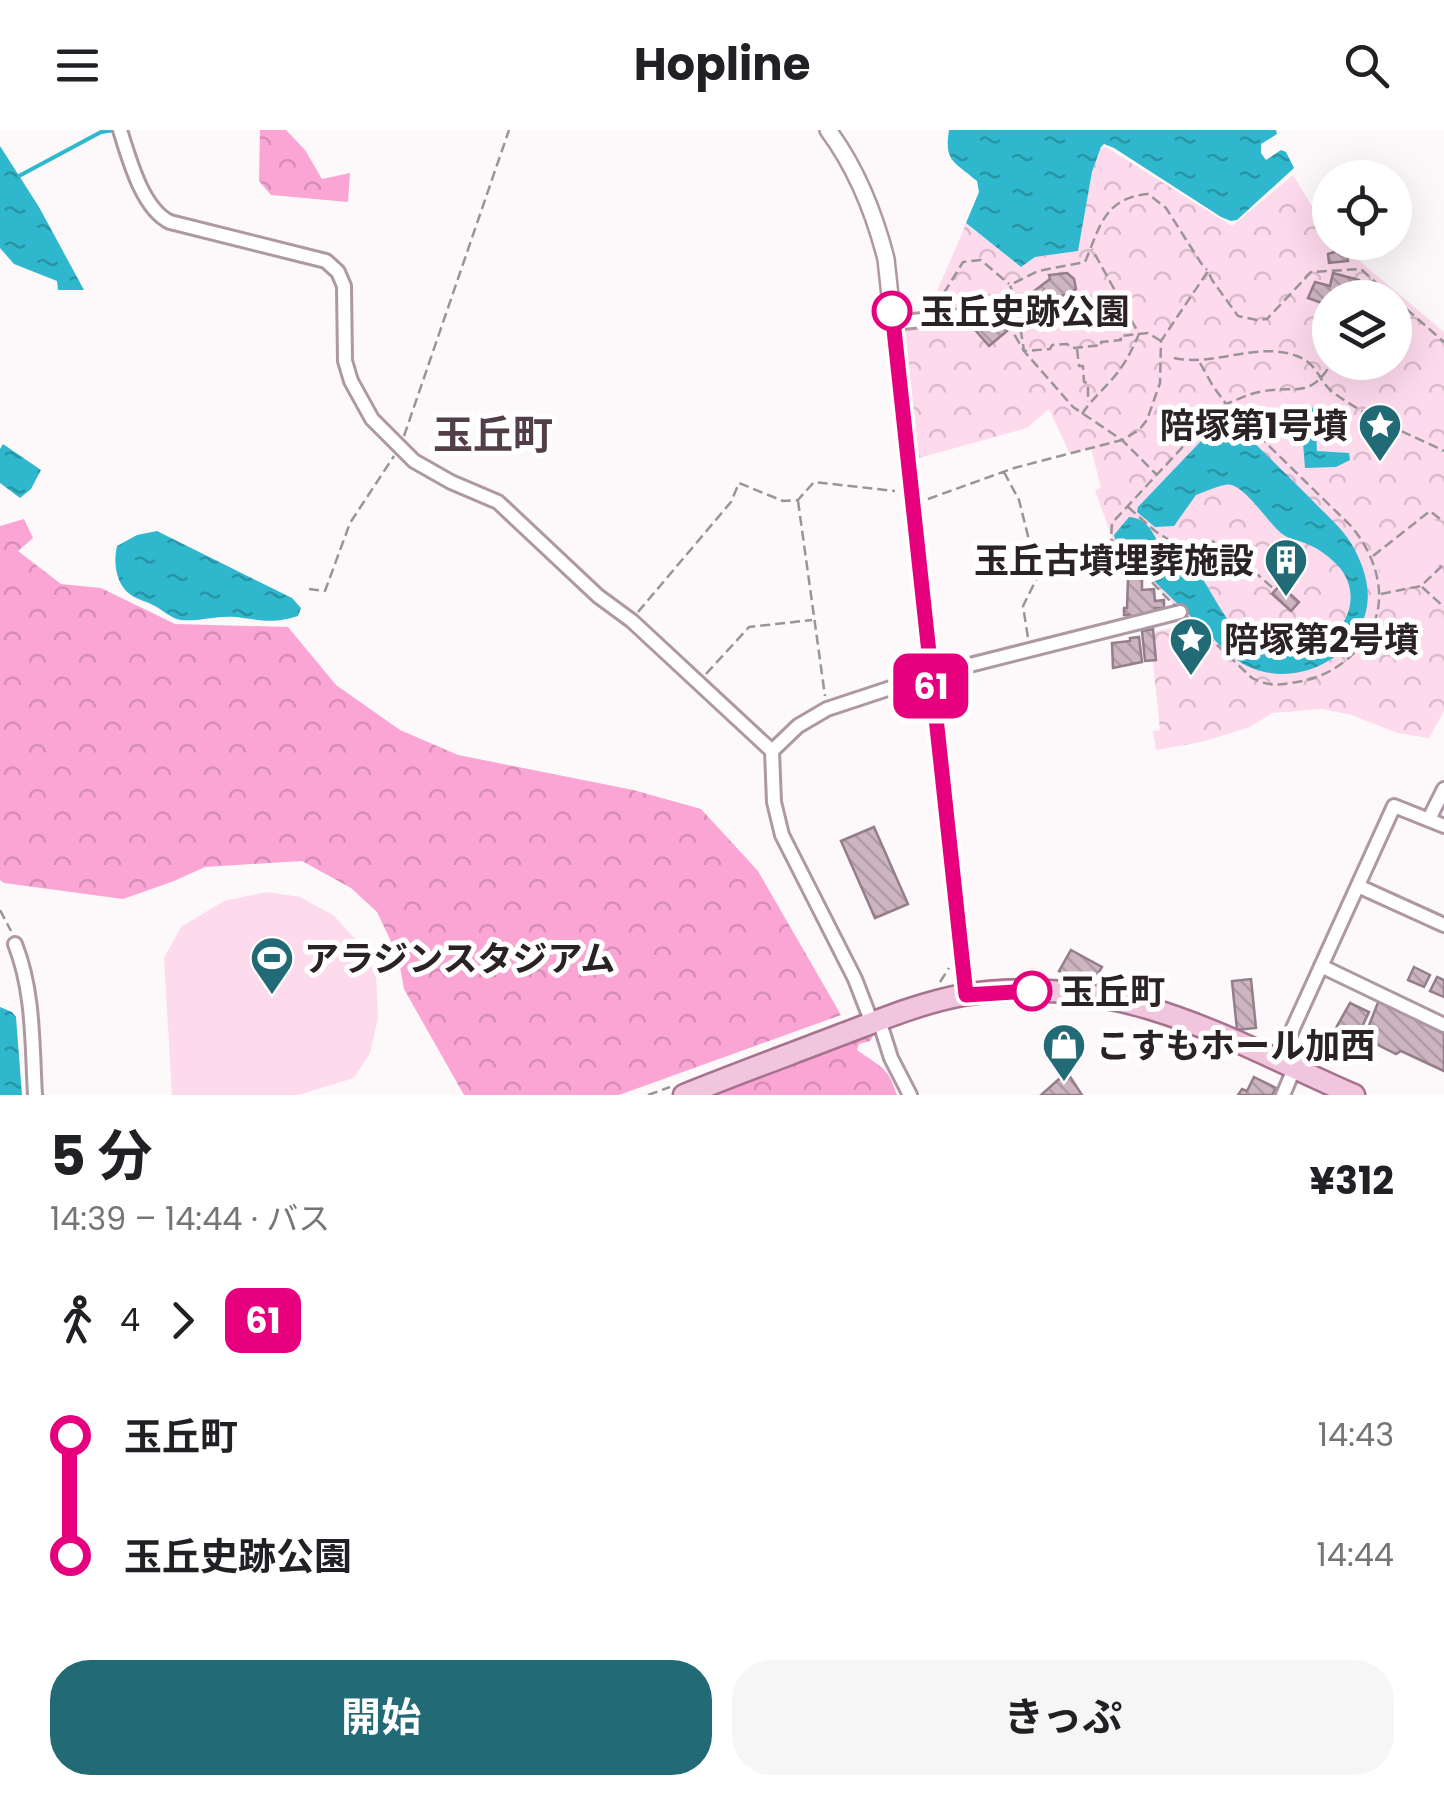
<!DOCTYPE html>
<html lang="ja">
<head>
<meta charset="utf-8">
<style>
	body { margin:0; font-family:Poppins,"Noto Sans JP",sans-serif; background:#f6f6f6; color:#202124; height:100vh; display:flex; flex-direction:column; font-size:38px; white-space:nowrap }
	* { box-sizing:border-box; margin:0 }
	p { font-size:32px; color:#757577 }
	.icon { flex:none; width:55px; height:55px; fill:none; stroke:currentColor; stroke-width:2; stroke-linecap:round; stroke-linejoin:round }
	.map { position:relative; height:965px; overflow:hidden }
	.sheet { display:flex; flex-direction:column; background:#fff; flex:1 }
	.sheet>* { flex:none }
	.badge { padding:0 20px; border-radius:15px; font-size:35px; line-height:65px }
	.fabs { position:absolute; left:1312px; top:30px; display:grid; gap:20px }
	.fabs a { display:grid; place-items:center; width:100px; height:100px; border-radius:50%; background:#fff; box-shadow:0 10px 40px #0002; font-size:50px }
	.map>.badge { position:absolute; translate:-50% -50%; box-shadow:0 0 0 5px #fff }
	.legs { display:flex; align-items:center; gap:15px; height:110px; padding:0 50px; font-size:32px }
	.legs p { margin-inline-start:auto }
	.summary { display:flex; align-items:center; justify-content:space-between; height:170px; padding:0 50px }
	h1 { font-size:55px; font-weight:700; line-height:75px }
	.primary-button { display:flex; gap:20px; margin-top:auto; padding:20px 50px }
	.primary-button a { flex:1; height:115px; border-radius:40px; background:#216a76; color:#fff; font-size:40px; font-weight:700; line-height:115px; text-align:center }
	.primary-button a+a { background:#f6f6f6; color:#202124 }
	ul { padding:0 50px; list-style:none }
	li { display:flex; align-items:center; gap:35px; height:120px; font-size:38px }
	li i { display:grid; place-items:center; width:15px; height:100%; margin:0 12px; background:currentColor }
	li i::after { content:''; width:25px; height:25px; margin:-12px; border:8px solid; border-radius:50%; background:#fff }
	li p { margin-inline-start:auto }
	li:first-child i { background:linear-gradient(#0000 50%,currentColor 0) }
	li:last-child i { background:linear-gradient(currentColor 50%,#0000 0) }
	header { display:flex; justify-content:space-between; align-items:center; height:130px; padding:0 50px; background:#fff; font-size:45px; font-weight:700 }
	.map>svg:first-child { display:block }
	.forest { fill:url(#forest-crowns) }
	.park { fill:url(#park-crowns); fill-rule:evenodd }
	.garden { fill:#fddaec }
	.water { fill:url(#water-ripples) }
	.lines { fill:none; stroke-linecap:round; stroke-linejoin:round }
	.stream { stroke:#2fb8cd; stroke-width:4 }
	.building { fill:url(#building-back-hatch); stroke:#947e89; stroke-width:2.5 }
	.minor-casing { stroke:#ae98a3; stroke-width:18 }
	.tertiary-casing { stroke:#ae98a3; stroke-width:20 }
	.primary-casing { stroke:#a6738e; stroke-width:25 }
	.path { stroke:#9b9497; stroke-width:2.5; stroke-dasharray:10 5; stroke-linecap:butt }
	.minor { stroke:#fff; stroke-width:12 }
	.tertiary { stroke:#fff; stroke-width:15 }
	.primary { stroke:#f1c5dd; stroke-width:20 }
	.line-1-casing { stroke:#fff; stroke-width:22 }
	.line-1 { stroke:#e6007e; stroke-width:15 }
	.stop-1-dot { fill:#fff; stroke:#e6007e; stroke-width:5 }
	.labels { text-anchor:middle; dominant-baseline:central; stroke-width:10; stroke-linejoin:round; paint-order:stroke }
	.stop-label { font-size:35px; font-weight:bold; fill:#2b2226; stroke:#fff; text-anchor:start }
	.poi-label { font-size:35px; font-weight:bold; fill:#2b2226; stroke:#fff; text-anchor:start }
	.quarter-label { font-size:40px; font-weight:bold; fill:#513e48; stroke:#fff }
</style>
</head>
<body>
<header><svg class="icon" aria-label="menu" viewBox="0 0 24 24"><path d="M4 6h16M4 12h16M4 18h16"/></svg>Hopline<svg class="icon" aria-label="search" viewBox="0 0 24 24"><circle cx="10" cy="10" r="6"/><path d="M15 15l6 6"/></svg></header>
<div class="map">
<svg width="1444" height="965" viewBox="0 0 1444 965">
	<defs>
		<pattern id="forest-crowns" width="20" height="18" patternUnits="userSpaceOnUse" patternTransform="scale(2.5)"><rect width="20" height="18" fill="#faa5d4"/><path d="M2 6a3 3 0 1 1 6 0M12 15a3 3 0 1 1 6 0" fill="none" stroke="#d68eb6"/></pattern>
		<pattern id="park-crowns" width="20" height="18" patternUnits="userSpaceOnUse" patternTransform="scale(2.5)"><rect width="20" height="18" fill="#fddaec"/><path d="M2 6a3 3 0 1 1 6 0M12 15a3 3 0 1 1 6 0" fill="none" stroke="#d9bbca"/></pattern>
		<pattern id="water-ripples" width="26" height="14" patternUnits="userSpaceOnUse" patternTransform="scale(2.5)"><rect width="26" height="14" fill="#2fb8cd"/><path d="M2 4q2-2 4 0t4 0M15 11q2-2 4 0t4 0" fill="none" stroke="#2895a6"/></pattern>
		<pattern id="building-back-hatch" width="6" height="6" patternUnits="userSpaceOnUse" patternTransform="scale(2.5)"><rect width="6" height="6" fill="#ccb5c0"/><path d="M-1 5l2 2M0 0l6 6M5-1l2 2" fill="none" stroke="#af9ba5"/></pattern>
	</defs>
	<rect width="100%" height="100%" fill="#fdf8fa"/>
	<path class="forest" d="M260,0h26l19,20 17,29 28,-6 -2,29 -77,-7 -12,-14z
		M24,389l9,19 -15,13 43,33 40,4 74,36 113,3 48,58 64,45 58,25 175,35 68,19 57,62 83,144 -222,80h-155l-60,-106 -6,-33 -21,-44 -26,-24 -49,-27 -97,6 -31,14 -51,18 -119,-16 -4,-3v-354z
		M871,896l3,9 -4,6 -11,3 -2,6c9,7 20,12 28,21 6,5 9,17 12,24h-196z"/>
	<path class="park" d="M1106,17l126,79 61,-51 37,61v6l8,1 106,89v379l-15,27 -32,-5 -45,-18 -30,-6 -50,4 -22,14 -19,6 -30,9 -45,8 -3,-19 7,-1 -10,-97 41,-10 -78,-83 -18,-50 6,-2 -10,-40 -21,6 -21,-45 -22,19 -108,30 -16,-143 26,-5 37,-86 55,43 14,-10 43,-6 14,-79 9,-24zM1330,168h65v64h-65z"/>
	<path class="garden" d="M1427,386h3l14,11v33l-22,21 -34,8 -6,-7 -4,-22z
		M267,762l33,5 33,18 25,27 18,32 2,44 -8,35 -16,25 -56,17h-126l-8,-137 17,-31 43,-26z"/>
	<path class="water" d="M949,0h327l1,4 -16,10v9l5,7 15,-10 5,2 8,16 -57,52 -6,1 -10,-4 -107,-69 -10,-4 -3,3 -9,25 -14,79 -43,6 -14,10 -55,-44 13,-31 -2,-11c-23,-20 -33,-19 -28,-51z
		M0,16l39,61 45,83h-26l-1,-9 -43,-17 -14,-16z
		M1300,275l15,4 2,42 32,2 1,7 -14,7 -31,1z
		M1223,288h5c28,26 55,53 82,80 15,16 35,32 45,52 15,30 19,57 0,86 -24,34 -70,48 -108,30 -18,-9 -32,-26 -46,-40 -30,-28 -59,-56 -86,-87l-1,-4 15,-18c25,2 24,25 39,38 10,10 24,13 34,23 13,20 26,48 45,62 59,44 131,-24 93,-72 -8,-9 -20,-19 -31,-23 -9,-5 -20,-5 -28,-12 -13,-10 -39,-53 -56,-48 -7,1 -21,7 -29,10l-22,31 -19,1 -18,-15 1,-5z
		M3,314l38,26 -10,19 -11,9 -20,-15v-34z
		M157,401l135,67 9,10 -3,8c-25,8 -38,4 -62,1 -18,-2 -39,5 -55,3 -10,-1 -19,-11 -28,-15 -7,-4 -15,-5 -22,-10 -15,-10 -18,-32 -14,-49l20,-11z
		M0,877l12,5 4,5 6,78h-22z"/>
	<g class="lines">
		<path class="stream" d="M19,46l82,-44 15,-2"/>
	</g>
	<path class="building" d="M1338,121l1,3 8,-1 1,8 -19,2 -1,-9z
		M1067,143l7,6 2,10 -7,5 -35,8 -4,-8 20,-15 -1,-4z
		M1333,143l26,7 2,6 -7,12h-24v8l-22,-8 7,-16 15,4z
		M994,186l13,15 -18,15 -13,-15z
		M1142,448v12l12,-1 1,12 9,-1v8h-9v3l-25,7v-3h-6v-7h3l1,-29z
		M1280,455l19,17 -8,9 -19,-17z
		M1153,499l3,31 -11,1 -3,-30z
		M1139,507l3,25 -29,6 -1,-25 18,-2v-3z
		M874,697l34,77 -33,14 -34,-77z
		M1071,820l31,17 -13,22 -30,-18z
		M1414,837l16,8 -6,12 -16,-7z
		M1437,847l7,3v17l-14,-6z
		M1251,849l5,49 -19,2 -5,-49z
		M1379,870l65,34v37l-43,-20 -5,3 -32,-16z
		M1350,873l19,9 -15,32 -22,-9z
		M1067,942l15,23h-41z
		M1254,947l22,11 -4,7h-34l4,-6 5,2z"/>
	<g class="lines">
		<g class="minor-casing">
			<path id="minor" d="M120,0c9,28 22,79 50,92l156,39 12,11 6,14 1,75 6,20 21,38 42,42 37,21 47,20 100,94 34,25 140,130 2,51 8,33 73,144 17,44
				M893,193l108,-11
				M772,621l26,-25 29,-17 103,-34 250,-63
				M1429,689l15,-30
				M1358,756l86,39
				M15,814c19,48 17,100 20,151
				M1321,836l123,59
				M879,890l12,38 19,37
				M1278,931l116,-255 50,20
				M1283,965l11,-26"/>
		</g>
		<g class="tertiary-casing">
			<path id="tertiary" d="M828,0c29,39 46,82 58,129l80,736"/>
		</g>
		<g class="primary-casing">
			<path id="primary" d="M684,965c52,-21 104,-40 156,-60 40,-15 80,-32 123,-40 60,-10 130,-4 188,14 70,21 136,57 203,86"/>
		</g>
		<path class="path" d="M1367,168l8,-16 18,16
			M1395,169l49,43
			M936,176l27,-44 18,-2 28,24
			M1007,192l17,29 49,56 49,33 35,35
			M1161,211l-13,-8 -28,3 1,4 -20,2 1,3 -30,3 -5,-4 -15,1 -2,4 -26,2 -7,-45 -7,-21 28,-14 47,-9c15,-35 19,-64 63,-68l18,14 35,55 6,7
			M1077,219l2,17h4l1,16 4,1v19
			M1174,228c40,9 83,-17 123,-2 23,9 21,26 37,37 34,25 73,40 110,58
			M1200,233l13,23 13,18c11,-4 22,-10 33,-12 35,-8 51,9 73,-30
			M1226,274l126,123c15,19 25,39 27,64 3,47 -39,85 -82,91 -19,3 -27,5 -45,-4l-88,-83 -53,-56 1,-16 105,-113z
			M1082,284c9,-14 21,-24 32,-37 11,-13 18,-27 25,-43l-47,-85
			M404,306l105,-306
			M1004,342l15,28 19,76 -15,30 5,32
			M928,369l86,-31 108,-28 17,-10 8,-10 13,-37 1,-42 47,-70 4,9 26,36 19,4 10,-1 44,-47 50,-3 14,13
			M798,371l27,195
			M1128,377l27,24 22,14 43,-4 55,49
			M1373,426l57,-45 14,11
			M1422,457l22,20
			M309,459l16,2 25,-68 44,-67
			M1381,464l40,-8 23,-22
			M638,482l93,-110 8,-19 44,18 15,-1 16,-18 81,9
			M706,544l43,-47 63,-7
			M0,780l11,21
			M940,852l9,-14
			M648,965l22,-8"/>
		<use href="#minor" class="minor"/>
		<use href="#tertiary" class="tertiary"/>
		<use href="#primary" class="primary"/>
	</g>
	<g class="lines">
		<g class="line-1-casing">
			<path id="line-1" d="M892,181l74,684 66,-4"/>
		</g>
		<use href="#line-1" class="line-1"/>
	</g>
	<defs>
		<g id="sight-pin" transform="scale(2.25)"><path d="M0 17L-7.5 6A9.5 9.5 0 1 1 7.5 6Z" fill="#216a76" stroke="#fff"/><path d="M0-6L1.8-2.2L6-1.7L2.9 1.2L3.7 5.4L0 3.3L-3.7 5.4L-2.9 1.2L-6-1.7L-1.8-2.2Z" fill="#fff"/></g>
		<g id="building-pin" transform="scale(2.25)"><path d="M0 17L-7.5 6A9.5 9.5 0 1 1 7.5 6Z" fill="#216a76" stroke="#fff"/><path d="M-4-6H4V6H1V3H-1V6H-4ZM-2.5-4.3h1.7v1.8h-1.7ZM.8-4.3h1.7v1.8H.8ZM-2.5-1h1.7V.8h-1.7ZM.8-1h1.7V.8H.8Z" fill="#fff"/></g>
		<g id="stadium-pin" transform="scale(2.25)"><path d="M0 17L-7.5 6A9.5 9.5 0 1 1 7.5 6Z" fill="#216a76" stroke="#fff"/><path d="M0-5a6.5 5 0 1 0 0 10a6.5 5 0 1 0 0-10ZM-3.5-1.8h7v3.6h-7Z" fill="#fff"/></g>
		<g id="shop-pin" transform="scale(2.25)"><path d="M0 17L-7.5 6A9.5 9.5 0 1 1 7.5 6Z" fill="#216a76" stroke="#fff"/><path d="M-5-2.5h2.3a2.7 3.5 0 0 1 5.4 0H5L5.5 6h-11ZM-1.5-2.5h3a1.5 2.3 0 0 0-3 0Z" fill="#fff"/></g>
	</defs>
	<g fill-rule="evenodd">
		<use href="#sight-pin" x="1380" y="295"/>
		<use href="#building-pin" x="1286" y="430"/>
		<use href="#sight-pin" x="1191" y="509"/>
		<use href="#stadium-pin" x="272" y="828"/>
		<use href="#shop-pin" x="1064" y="915"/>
	</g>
	<g class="stop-1-dot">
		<circle cx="892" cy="181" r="18"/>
		<circle cx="1032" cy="861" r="18"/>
	</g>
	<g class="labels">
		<g class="stop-label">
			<text x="920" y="181">玉丘史跡公園</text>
			<text x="1060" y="861">玉丘町</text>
		</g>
		<g class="poi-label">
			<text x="1348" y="295" text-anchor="end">陪塚第1号墳</text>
			<text x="1254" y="430" text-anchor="end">玉丘古墳埋葬施設</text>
			<text x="1224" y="509">陪塚第2号墳</text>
			<text x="304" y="828">アラジンスタジアム</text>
			<text x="1096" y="915">こすもホール加西</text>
		</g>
		<g class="quarter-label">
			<text x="493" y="305">玉丘町</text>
		</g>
	</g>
</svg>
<div class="fabs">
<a><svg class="icon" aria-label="locate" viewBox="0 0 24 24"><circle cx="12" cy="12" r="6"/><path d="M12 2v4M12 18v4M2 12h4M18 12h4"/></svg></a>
<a><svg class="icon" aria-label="layers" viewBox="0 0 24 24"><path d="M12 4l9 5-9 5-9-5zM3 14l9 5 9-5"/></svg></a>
</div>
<b class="badge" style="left:931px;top:556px;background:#e6007e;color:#fff">61</b>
</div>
<section class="sheet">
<div class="summary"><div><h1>5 分</h1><p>14:39 – 14:44 · バス</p></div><b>¥312</b></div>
<div class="legs"><svg class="icon" aria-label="walk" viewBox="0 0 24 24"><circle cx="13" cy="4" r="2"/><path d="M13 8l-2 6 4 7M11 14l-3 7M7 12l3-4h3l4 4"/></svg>4<svg class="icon" aria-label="forward" viewBox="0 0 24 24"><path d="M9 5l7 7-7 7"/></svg><b class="badge" style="background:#e6007e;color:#fff">61</b></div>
<ul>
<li><i style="color:#e6007e"></i><b>玉丘町</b><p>14:43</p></li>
<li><i style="color:#e6007e"></i><b>玉丘史跡公園</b><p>14:44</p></li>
</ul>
<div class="primary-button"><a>開始</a><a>きっぷ</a></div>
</section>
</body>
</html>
